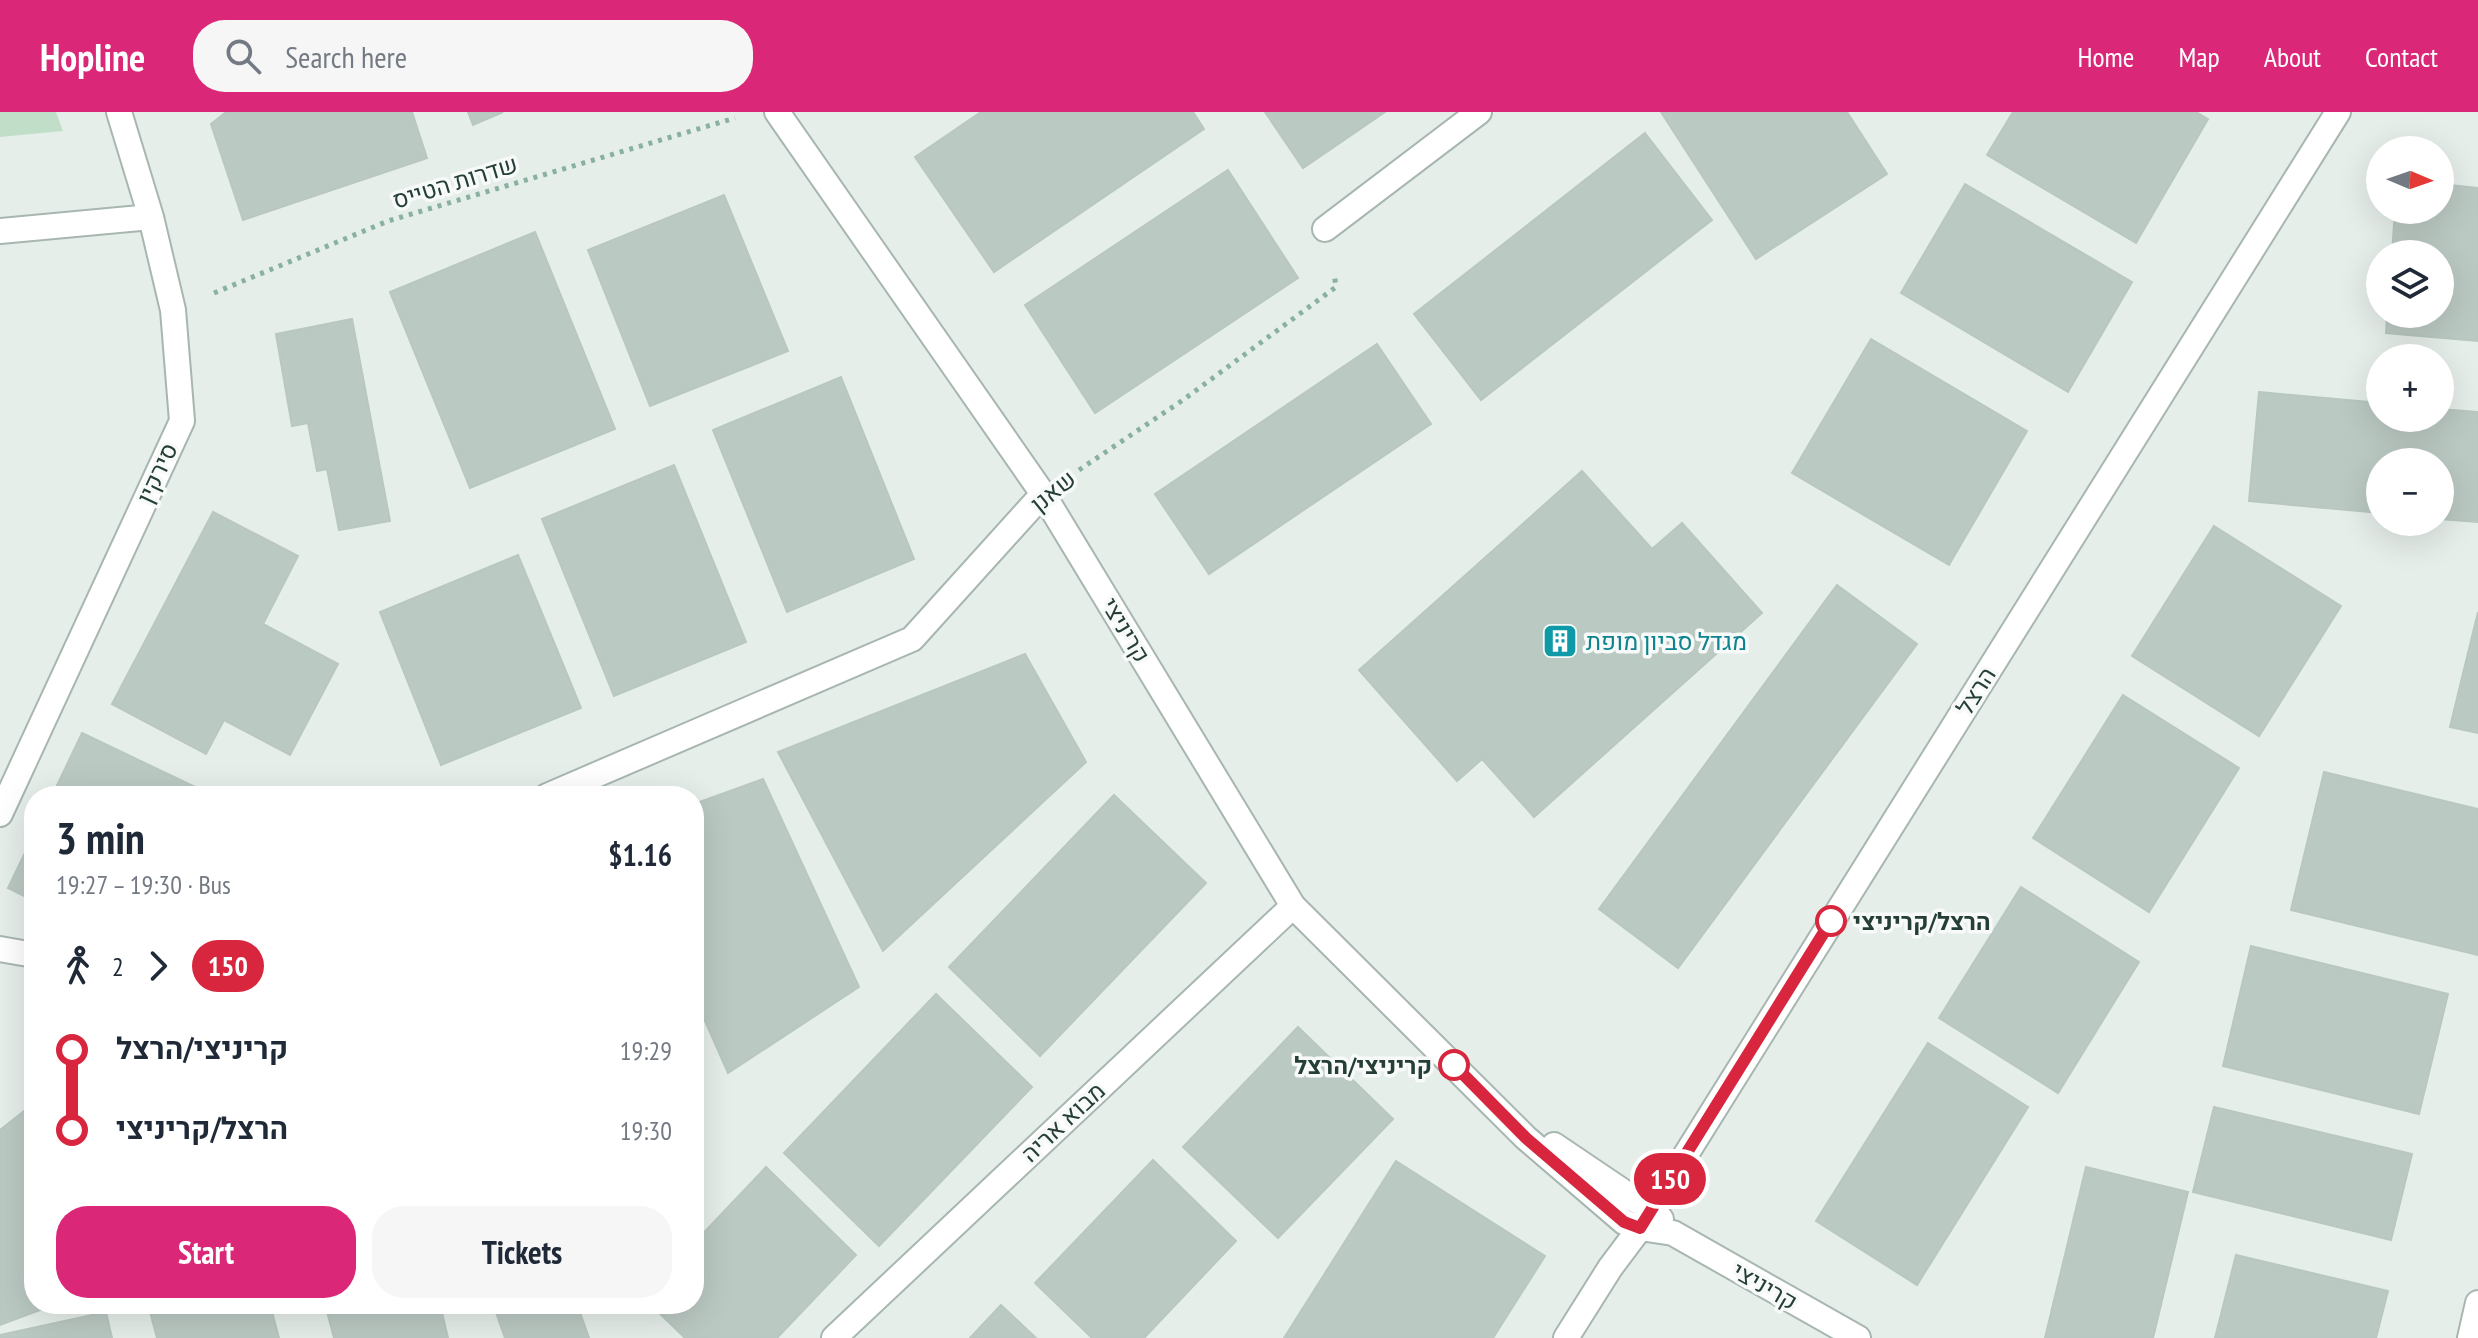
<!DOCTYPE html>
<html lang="en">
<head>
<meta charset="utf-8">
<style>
	body { margin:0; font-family:"PT Sans Narrow",Heebo,sans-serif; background:#f6f6f7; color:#1f2937; height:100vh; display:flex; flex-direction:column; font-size:30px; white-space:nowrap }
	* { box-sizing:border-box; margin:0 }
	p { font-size:26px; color:#747a83 }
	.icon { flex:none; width:44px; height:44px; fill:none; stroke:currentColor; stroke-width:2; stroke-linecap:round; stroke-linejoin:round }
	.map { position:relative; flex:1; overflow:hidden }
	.drawer { position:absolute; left:24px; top:674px; width:680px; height:528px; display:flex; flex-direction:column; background:#fff; border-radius:32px; box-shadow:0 8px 32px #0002 }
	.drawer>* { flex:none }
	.badge { padding:0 16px; border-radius:26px; font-size:28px; line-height:52px }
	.needle { width:52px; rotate:92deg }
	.controls { position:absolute; left:2366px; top:24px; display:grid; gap:16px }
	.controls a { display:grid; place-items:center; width:88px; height:88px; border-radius:50%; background:#fff; box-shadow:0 8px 32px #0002; font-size:40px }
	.map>.badge { position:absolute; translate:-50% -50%; box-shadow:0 0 0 4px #fff }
	.legs { display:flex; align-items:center; gap:12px; height:88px; padding:0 32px; font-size:26px }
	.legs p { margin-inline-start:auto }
	.summary { display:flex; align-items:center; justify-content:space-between; height:136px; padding:0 32px }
	h1 { font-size:44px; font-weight:700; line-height:60px }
	.action { display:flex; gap:16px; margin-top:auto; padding:16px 32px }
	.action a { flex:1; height:92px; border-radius:32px; background:#db2777; color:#fff; font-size:32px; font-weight:700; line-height:92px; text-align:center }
	.action a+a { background:#f6f6f7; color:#1f2937 }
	ul { padding:0 32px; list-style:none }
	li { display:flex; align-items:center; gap:28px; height:80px; font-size:30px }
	li i { display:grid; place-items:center; width:12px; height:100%; margin:0 10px; background:currentColor }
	li i::after { content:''; width:20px; height:20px; margin:-10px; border:6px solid; border-radius:50%; background:#fff }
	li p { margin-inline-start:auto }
	li:first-child i { background:linear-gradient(#0000 50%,currentColor 0) }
	li:last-child i { background:linear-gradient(currentColor 50%,#0000 0) }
	header { display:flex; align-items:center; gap:48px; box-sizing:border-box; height:112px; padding:0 40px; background:#db2777; color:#fff }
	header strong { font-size:38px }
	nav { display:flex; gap:44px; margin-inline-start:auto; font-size:28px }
	.search { width:560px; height:72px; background:#f6f6f7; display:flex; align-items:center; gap:20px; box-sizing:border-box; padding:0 28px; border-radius:32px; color:#747a83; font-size:30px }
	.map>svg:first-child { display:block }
	.green { fill:#c0dec8 }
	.building { fill:#bbc9c3; stroke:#b8c7c1; stroke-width:2 }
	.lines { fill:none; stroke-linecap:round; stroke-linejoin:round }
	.minor-casing { stroke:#a8b6b1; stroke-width:28 }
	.path { stroke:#88b0a3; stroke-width:5; stroke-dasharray:4 6; stroke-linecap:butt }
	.minor { stroke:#fff; stroke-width:24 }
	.line-1-casing { stroke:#fff; stroke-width:18 }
	.line-1 { stroke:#d7263d; stroke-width:12 }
	.stop-1-dot { fill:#fff; stroke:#d7263d; stroke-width:4 }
	.labels { text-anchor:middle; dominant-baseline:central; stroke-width:7; stroke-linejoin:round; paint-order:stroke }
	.street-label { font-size:24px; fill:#253f38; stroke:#f7faf8 }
	.culture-label { font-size:24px; fill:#0d838f; stroke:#f7faf8; text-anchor:start }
	.stop-label { font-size:24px; font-weight:bold; fill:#253f38; stroke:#f7faf8; text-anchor:start }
</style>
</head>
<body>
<header>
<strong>Hopline</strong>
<div class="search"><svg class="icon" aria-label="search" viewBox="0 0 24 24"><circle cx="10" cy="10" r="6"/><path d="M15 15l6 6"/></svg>Search here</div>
<nav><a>Home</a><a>Map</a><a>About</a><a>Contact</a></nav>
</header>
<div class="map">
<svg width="2478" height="1226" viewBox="0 0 2478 1226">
	<rect width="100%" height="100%" fill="#e6eeea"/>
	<path class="green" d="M0,0h56l7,19 -63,6z"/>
	<path class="building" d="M226,0h186l15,46 -184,62 -32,-96z
		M468,0h35l-30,13z
		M981,0h212l11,17 -210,143 -79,-115z
		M1265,0h120l-82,56z
		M1661,0h186l40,62 -131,85z
		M2013,0h183l12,7 -72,124 -149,-88z
		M1645,21l67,87 -231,180 -67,-86z
		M1228,58l70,108 -203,135 -70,-108z
		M1965,72l167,98 -64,110 -167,-99z
		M2440,72l38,4v153l-92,-8 1,-19h53v-60h-48l3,-44h45z
		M724,83l64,156 -138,55 -62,-156z
		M535,120l80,197 -145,59 -80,-196z
		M352,207l38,202 -51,9 -12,-61 -10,2 -9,-48 -16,3 -16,-92z
		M1871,227l156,92 -78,134 -157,-92z
		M1377,232l54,80 -222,150 -54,-80z
		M841,265l73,182 -127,53 -74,-182z
		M2259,280l121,11v15h60v-9l38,3v110l-38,-3v-57h-60v51l-131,-12z
		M674,353l72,177 -132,54 -72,-177z
		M1582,359l70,78 30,-26 80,90 -228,204 -52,-58 -25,22 -98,-111z
		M213,400l85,44 -35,68 75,40 -48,91 -66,-35 -18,34 -94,-50z
		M2214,414l127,80 -82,130 -127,-80z
		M518,443l63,153 -140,57 -61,-153z
		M1837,473l80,59 -239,324 -79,-59z
		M2478,500v121l-28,-6z
		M1025,542l61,108 -203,189 -105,-199z
		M2123,583l116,73 -90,144 -116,-74z
		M82,621l132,63h-162z
		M2324,660l154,37v146l-187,-45z
		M763,667l96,208 -131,86 -34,-77v-192z
		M1114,683l92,88 -166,173 -91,-89z
		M34,722v67l-26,-13z
		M2021,775l118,75 -81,131 -119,-75z
		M2251,834l197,48 -29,120 -196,-48z
		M936,882l96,93 -153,159 -95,-93z
		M1298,915l95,92 -115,119 -95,-91z
		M1928,931l100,64 -111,178 -101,-64z
		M34,991v201h22l-56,21v-195z
		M2214,995l198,47 -21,86 -198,-48z
		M1153,1048l83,81 -92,97h-52l-57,-55z
		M1396,1049l149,95 -52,82h-209z
		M766,1055l90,88 -79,83h-92l-35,-34h44v-61z
		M2086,1055l102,25 -35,146h-108z
		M2236,1143l152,36 -12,47h-161z
		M148,1192h122l9,34h-122z
		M325,1192h115l8,34h-114z
		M493,1192h84l12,34h-84z
		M1001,1193l35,33h-66z
		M106,1200l6,26h-112v-3z"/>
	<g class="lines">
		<g class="minor-casing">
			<path id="minor" d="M777,0l266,382 250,412 233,232 98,84 16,6 33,5 185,105
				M1325,117l154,-117
				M0,119l151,-14
				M547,684l365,-157 131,-145
				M0,702l182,-393 -9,-111 -22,-93 -32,-105
				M0,837l34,6
				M1554,1033l83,56 15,7 9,11
				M834,1226l459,-432
				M1566,1226l44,-70 30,-40 698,-1116
				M2470,1226l8,-35"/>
		</g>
		<path class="path" d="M214,181l174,-72 347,-103
			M1079,358l104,-70 153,-113 -2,-14"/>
		<use href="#minor" class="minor"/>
	</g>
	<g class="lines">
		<g class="line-1-casing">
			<path id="line-1" d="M1454,953l72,73 98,84 16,6 191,-307"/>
		</g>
		<use href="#line-1" class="line-1"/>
	</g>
	<defs>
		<g id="building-square" transform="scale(1.8)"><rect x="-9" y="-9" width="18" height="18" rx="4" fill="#0f9aa8" stroke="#f7faf8"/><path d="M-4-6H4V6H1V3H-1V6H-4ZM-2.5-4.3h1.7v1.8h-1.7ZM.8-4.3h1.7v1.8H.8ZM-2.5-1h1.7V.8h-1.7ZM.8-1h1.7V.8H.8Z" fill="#fff"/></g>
	</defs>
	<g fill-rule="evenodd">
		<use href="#building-square" x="1560" y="529"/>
	</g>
	<g class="stop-1-dot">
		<circle cx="1831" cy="809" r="14"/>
		<circle cx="1454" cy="953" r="14"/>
	</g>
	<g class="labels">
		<g class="street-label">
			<text transform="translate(455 70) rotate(-17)">שדרות הטייס</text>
			<text transform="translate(157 361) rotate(-65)">סירקין</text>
			<text transform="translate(1053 379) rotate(-39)">שאנן</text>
			<text transform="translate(1126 518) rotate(59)">קריניצי</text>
			<text transform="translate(1976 579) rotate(-58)">הרצל</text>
			<text transform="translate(1063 1010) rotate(-43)">מבוא אריה</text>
			<text transform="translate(1765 1174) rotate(30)">קריניצי</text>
		</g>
		<g class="culture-label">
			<text x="1586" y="529">מגדל סביון מופת</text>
		</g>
		<g class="stop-label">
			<text x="1853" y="809">הרצל/קריניצי</text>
			<text x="1432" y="953" text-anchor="end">קריניצי/הרצל</text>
		</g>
	</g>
</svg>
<div class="controls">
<a><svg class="needle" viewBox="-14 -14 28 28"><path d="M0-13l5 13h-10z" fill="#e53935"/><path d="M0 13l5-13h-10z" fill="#747a83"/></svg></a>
<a><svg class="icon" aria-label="layers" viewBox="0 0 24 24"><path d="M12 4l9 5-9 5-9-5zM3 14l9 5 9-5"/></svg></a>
<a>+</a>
<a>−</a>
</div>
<b class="badge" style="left:1670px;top:1067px;background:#d7263d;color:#fff">150</b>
<section class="drawer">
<div class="summary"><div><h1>3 min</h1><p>19:27 – 19:30 · Bus</p></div><b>$1.16</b></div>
<div class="legs"><svg class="icon" aria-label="walk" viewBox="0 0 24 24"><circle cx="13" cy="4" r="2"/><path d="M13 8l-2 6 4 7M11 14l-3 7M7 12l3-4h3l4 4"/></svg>2<svg class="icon" aria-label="forward" viewBox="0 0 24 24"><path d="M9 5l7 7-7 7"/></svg><b class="badge" style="background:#d7263d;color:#fff">150</b></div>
<ul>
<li><i style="color:#d7263d"></i><b>קריניצי/הרצל</b><p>19:29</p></li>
<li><i style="color:#d7263d"></i><b>הרצל/קריניצי</b><p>19:30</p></li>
</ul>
<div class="action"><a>Start</a><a>Tickets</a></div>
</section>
</div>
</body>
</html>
